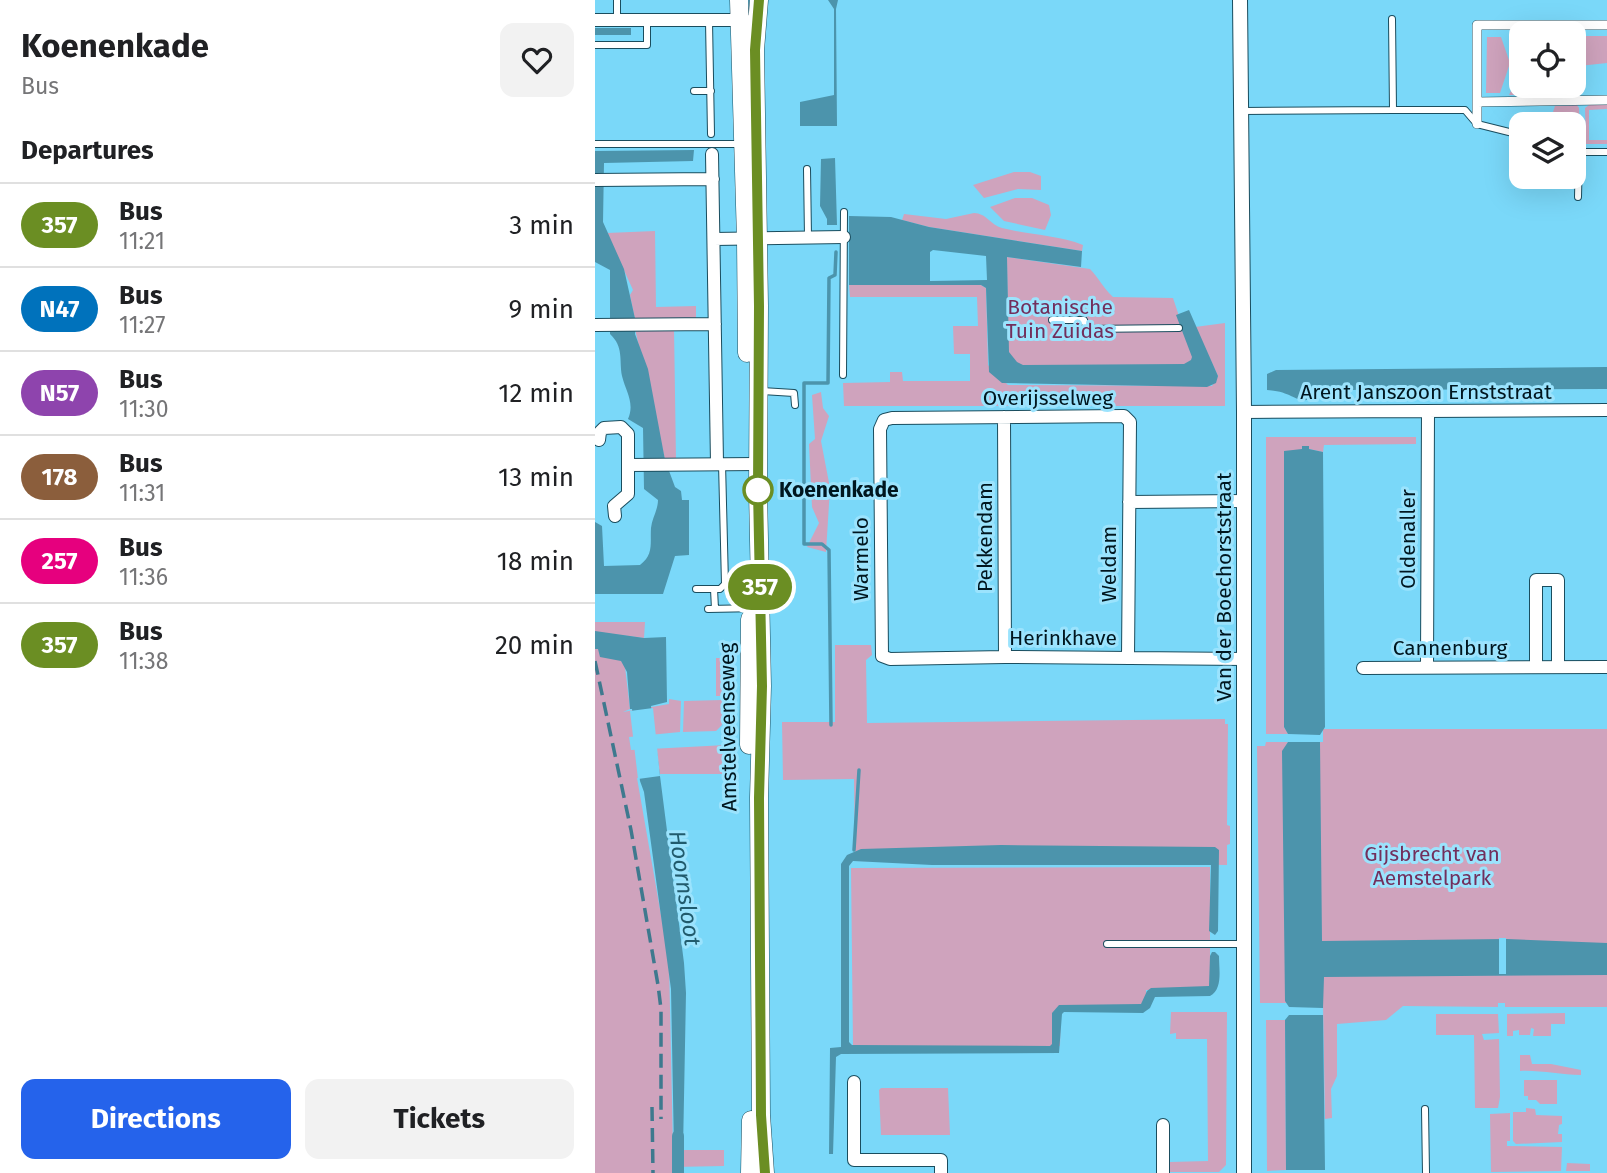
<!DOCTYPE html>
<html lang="en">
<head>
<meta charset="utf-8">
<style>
	body { margin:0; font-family:"Fira Sans",sans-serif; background:#f2f2f2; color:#202124; height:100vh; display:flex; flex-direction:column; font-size:26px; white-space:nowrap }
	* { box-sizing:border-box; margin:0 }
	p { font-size:23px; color:#757577 }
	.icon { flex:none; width:38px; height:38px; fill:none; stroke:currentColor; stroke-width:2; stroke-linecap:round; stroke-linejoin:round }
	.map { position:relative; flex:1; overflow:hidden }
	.drawer { display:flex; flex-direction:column; background:#fff; width:595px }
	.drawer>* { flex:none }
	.badge { padding:0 14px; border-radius:23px; font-size:24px; line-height:46px }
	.fabs { position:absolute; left:914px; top:21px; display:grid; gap:14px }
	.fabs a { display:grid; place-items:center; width:77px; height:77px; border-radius:14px; background:#fff; box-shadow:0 7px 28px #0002; font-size:35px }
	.map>.badge { position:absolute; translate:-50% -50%; box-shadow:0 0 0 4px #fff }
	h2 { padding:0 21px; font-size:26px; line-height:63px }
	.round { display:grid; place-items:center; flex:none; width:74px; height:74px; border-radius:14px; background:#f2f2f2 }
	.head { display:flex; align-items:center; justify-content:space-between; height:119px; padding:0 21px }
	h1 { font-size:33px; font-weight:700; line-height:52px }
	.primary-button { display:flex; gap:14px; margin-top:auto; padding:14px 21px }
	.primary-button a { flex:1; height:80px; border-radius:14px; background:#2563eb; color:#fff; font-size:28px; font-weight:700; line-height:80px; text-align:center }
	.primary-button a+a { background:#f2f2f2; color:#202124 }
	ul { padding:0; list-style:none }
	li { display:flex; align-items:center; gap:21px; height:84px; padding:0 21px; border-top:2px solid #e0e0e0 }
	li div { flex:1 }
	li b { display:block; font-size:26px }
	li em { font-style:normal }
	li .badge { min-width:77px; font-weight:700; text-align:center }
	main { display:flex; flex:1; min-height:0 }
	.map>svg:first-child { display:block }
	.green { fill:#cfa3bd }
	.water { fill:#4c94ac; fill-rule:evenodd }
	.pier { fill:#7ad8f9 }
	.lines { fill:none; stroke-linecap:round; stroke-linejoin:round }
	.stream { stroke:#4c94ac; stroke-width:3.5 }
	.canal { stroke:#4c94ac; stroke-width:12 }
	.service-casing { stroke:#1a4d5e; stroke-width:8 }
	.pedestrian-casing { stroke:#1a4d5e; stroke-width:10 }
	.minor-casing { stroke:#1a4d5e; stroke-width:14 }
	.tertiary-casing { stroke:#1a4d5e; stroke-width:16 }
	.secondary-casing { stroke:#1a4d5e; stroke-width:19 }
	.service { stroke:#fff; stroke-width:6 }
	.pedestrian { stroke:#fff; stroke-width:9 }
	.minor { stroke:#fff; stroke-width:12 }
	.tertiary { stroke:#fff; stroke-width:14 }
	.secondary { stroke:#fff; stroke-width:18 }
	.rail { stroke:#3e798e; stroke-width:3.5; stroke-dasharray:14 7; stroke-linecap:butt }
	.line-casing { stroke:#fff; stroke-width:16 }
	.line { stroke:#6b8e23; stroke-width:10 }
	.stop-dot { fill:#fff; stroke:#6b8e23; stroke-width:3.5 }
	.labels { text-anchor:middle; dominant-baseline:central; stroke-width:6; stroke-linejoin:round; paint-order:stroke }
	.park-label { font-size:21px; fill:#722f5c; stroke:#9be3fd }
	.street-label { font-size:21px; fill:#00161f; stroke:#9be3fd }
	.stop-label { font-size:21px; font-weight:bold; fill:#00161f; stroke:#9be3fd; text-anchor:start }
	.water-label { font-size:23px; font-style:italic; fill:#215b6d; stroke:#9be3fd }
</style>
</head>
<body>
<main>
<section class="drawer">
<div class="head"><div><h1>Koenenkade</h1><p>Bus</p></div><a class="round"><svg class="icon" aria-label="heart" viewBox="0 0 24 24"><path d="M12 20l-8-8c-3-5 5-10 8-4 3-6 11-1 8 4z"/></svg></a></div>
<h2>Departures</h2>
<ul>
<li><span class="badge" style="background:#6b8e23;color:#fff">357</span><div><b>Bus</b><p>11:21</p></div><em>3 min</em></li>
<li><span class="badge" style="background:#0072bc;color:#fff">N47</span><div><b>Bus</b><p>11:27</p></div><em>9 min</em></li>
<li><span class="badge" style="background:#8e44ad;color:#fff">N57</span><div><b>Bus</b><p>11:30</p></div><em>12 min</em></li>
<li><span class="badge" style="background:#8b5e3c;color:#fff">178</span><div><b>Bus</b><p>11:31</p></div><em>13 min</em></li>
<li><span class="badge" style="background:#e6007e;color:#fff">257</span><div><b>Bus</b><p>11:36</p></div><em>18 min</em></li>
<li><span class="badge" style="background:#6b8e23;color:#fff">357</span><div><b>Bus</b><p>11:38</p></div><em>20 min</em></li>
</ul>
<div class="primary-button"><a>Directions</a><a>Tickets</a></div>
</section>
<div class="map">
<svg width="1012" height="1173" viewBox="0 0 1012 1173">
	<rect width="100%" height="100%" fill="#7ad8f9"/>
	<path class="green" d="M978,36h34v27l-28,3 -6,-10z
		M892,37h14l9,26 -10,30h-14z
		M926,70v16h52v-6l6,14h-17l-2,-3 -7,3 -13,-3 -3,3h-11l-5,-3 -4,4h-8z
		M982,105l2,3 1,32 -4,2h-3v-18h-24l6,-18z
		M994,105h18v4l-18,1v30h18v4h-21l-1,-36z
		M419,172h16l11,4v14l-23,-1 -34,9 -11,-13z
		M420,198h17l17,7 2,10 -6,15 -41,-9 -14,-14z
		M379,213c12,0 17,12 28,15 27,7 55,7 81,17l-1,6 -153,-24 -27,-7 2,-6 42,5z
		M60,231l1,76 40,-1v14h-61l-5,-25 3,-5 -26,-57z
		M412,257l83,12c9,9 13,19 23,28l60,1 9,27 20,34 -11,13h-183z
		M254,285h132l5,3 2,77 20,20 204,1 6,-10 -23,-49 30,-4v83h-381l-1,-23 47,-1v-10h12l1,9h67v-27h-16l-1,-28h25l-1,-29h-127z
		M79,328l2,132h-11l-30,-131z
		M226,392l2,16 6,8 -8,25 9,47 -4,64 -19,-5 12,-24 -7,-16 -3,-63 6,-5 -3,-44z
		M671,437h150v7l-92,1 -1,7 -14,-3 -1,-3h-6l-18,281 4,7h-22z
		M0,622h50l-1,16 -39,-5 20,34 5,42 -7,3 46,-8v-5l12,2 -1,31 -51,5 2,13 95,-5 1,29h-66l-24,4 32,183 4,189h51v16l-51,1v6h-78z
		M240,645h36l1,10 -6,5 1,63 358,-4v5h3l-1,101 3,1v18l-3,1v20l-372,-4 -1,-82 -71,1 -1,-58h53z
		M121,658h6l1,38h-7z
		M127,700v25l-6,6 -33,1 1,-31z
		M728,729h284v278h-102v-4h-7v4l-95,-1 -17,14 -49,4v52l-6,13 1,29 -7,1 -2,-116h-63l-3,-257h8l1,-4h22l-2,3h34v-3h3z
		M615,867v119l-3,3 -61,1v15h-85l-1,41 -207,1 -2,-179z
		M576,1012h56l-1,153 -7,7h-49v-10l38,-1 -1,-122h-31v-6l-6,1z
		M970,1013v11h-14v12h-18l1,-7 -3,-1 -1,7h-11v-5l-6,1v5h-6v-22z
		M841,1014h62l1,19 -17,1 2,6 15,-1 1,58 -2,11h-23l-1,-73h-38z
		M671,1020h19l1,150 -19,1z
		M925,1055h10l2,9h19l30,6v5c-21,0 -40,-5 -61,-4z
		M929,1080h33v24h-17l-4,-4h-8v-4h-4z
		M286,1088h67l2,47h-69l-2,-45z
		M931,1108l9,1 1,6 26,1v8l-3,1 -1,9h4v8l-46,2 -3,-3v-29h13z
		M915,1113v28h-3v5l55,1 -1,24 -70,1 -1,-58z
		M972,1163l23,1v7h-24z"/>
	<path class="water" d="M233,0h10l-2,9 1,117h-37v-24l34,-7v-86z
		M0,28h36v7h-36z
		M99,150l-1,11 -89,2 -1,59 21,47 12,54 -1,11 13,35 17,91 10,27 6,4 1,9h7v55l-14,1 -12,38h-68v-72l7,4 2,40 36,-1c14,-10 10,-22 11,-37 1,-10 7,-18 7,-28l-14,-11 -1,-61 -15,-9c7,-16 -2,-27 -6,-43 -3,-16 2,-29 -12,-42v-64l-15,-8v-111z
		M240,158l2,67h-10v-6l-7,-13 1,-47z
		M254,216l42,1 38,10 153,24 -1,16 -74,-10 2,95 8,10 6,3 161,-1 7,-4 1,-3 -16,-42 13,-5 29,66 -2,7 -9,4 -205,-4 -13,-11 -3,-84 -5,-3h-132zM338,250l53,6 1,24 -57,1v-29z
		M1012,367v22l-276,1c-38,22 -29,2 -64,0v-16l9,-4z
		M707,446h7v3l14,3 2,275 -5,8 -32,-1 -4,-7v-276l18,-2z
		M0,631l49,7 22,-1 1,65 -16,4 33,257 2,30 -3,157h-9l-3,-161 -27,-197 -4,-11 -8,-72h-2l-3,-37 -6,-11 -21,-4 -2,-8h-3z
		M693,742h32l2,199 185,-2 100,4v32l-283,2 -1,31 -34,-1 -4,-6 -3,-250z
		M406,845l214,2 4,3 -1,81 -3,4 -6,-4 2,-66h-279l-79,-4 -4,5v176l3,3 198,1 2,-2v-31l7,-8 82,-1 6,-13 4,-3 58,-2 1,-30 2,-4h3l4,4c0,14 4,33 -9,40l-55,1 -5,11 -7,5 -79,-1 -2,2 -3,39 -218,1 -5,3 -3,97h-4l1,-106 11,-1v-183l6,-9 14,-6z
		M694,1015h34l2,155h-39l-1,-150z"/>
	<path class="pier" d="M58,708l7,68 -22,3 -8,-68z
		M904,938h7v36h-7z"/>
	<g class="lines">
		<path class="stream" d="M236,725l-2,-175 -7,-6h-18v-161h24l1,-105 6,-3 1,-23
			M259,850l5,-80"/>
		<path class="canal" d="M83,1136v37"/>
		<g class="service-casing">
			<path id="service" d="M22,0v19
				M114,21l2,113
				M0,45h52v-25
				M99,91h17
				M798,110h72l12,14 44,11
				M647,111l151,-1 -1,-91
				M0,144h146
				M978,150l6,2h28
				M212,169l1,68
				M983,197l1,-45
				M457,320h32l3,9 92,-1
				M248,375l1,-163
				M165,391l34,2 1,12
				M101,589h18
				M113,609l51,-1
				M120,609l-1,-20h6l5,-5 -3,-121
				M512,944h138
				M830,1109l1,64"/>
		</g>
		<g class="pedestrian-casing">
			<path id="pedestrian" d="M882,102l130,-2
				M882,124v-99h130"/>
		</g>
		<g class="minor-casing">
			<path id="minor" d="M0,20h150
				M117,154l5,309
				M0,180l118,-1
				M119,239l130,-2
				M0,325l120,-1
				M649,412l363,-2
				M409,417l1,240
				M4,440l1,-8 4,-4 17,-1 7,7v60l-14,12 1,10
				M33,465l130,-1
				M534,502l116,-1
				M533,658l2,-236 -6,-6 -232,2 -8,2 -4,9 2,227 8,3 115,-2 240,2
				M832,667l1,-256
				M941,667v-87h22v87
				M768,668l244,-1
				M259,1082v78h87v13
				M568,1173v-48"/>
		</g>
		<g class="tertiary-casing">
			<path id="tertiary" d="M645,0l4,412v761"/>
		</g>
		<g class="secondary-casing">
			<path id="secondary" d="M144,0l7,239 1,114
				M164,0l-4,50 4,256 -1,185 4,195 -3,112 2,317 4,58
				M154,745l1,-126
				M155,1173l1,-53"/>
		</g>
		<use href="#service" class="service"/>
		<use href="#pedestrian" class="pedestrian"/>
		<use href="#minor" class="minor"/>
		<use href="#tertiary" class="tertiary"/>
		<use href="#secondary" class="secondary"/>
		<path class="rail" d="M0,661l36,169 27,155 3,24v110
			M57,1107l1,66"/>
	</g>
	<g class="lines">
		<g class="line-casing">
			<path id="line" d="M164,0l-4,50 4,256 -1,185 4,195 -3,112 2,317 4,58"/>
		</g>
		<use href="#line" class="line"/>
	</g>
	<circle class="stop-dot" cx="163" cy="490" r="14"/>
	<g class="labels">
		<g class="park-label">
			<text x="465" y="307">Botanische<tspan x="465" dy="24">Tuin Zuidas</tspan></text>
			<text x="837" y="854">Gijsbrecht van<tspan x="837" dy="24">Aemstelpark</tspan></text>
		</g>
		<g class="street-label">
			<text x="831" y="392">Arent Janszoon Ernststraat</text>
			<text x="453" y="398">Overijsselweg</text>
			<text transform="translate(390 537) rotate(-90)">Pekkendam</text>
			<text transform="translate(813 539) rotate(-90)">Oldenaller</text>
			<text transform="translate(266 559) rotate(-90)">Warmelo</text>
			<text transform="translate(514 564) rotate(-90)">Weldam</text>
			<text transform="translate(629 587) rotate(-90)">Van der Boechorststraat</text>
			<text x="468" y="638">Herinkhave</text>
			<text x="855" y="648">Cannenburg</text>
			<text transform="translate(133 727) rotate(-91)">Amstelveenseweg</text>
		</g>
		<g class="stop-label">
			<text x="184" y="490">Koenenkade</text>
		</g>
		<g class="water-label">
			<text transform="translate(90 888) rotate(82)">Hoornsloot</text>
		</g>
	</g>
</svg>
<div class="fabs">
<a><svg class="icon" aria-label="locate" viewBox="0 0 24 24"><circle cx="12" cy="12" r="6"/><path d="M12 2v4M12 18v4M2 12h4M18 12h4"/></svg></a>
<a><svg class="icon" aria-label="layers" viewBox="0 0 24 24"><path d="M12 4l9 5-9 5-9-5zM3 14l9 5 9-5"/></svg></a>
</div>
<b class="badge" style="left:165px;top:587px;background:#6b8e23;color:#fff">357</b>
</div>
</main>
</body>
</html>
